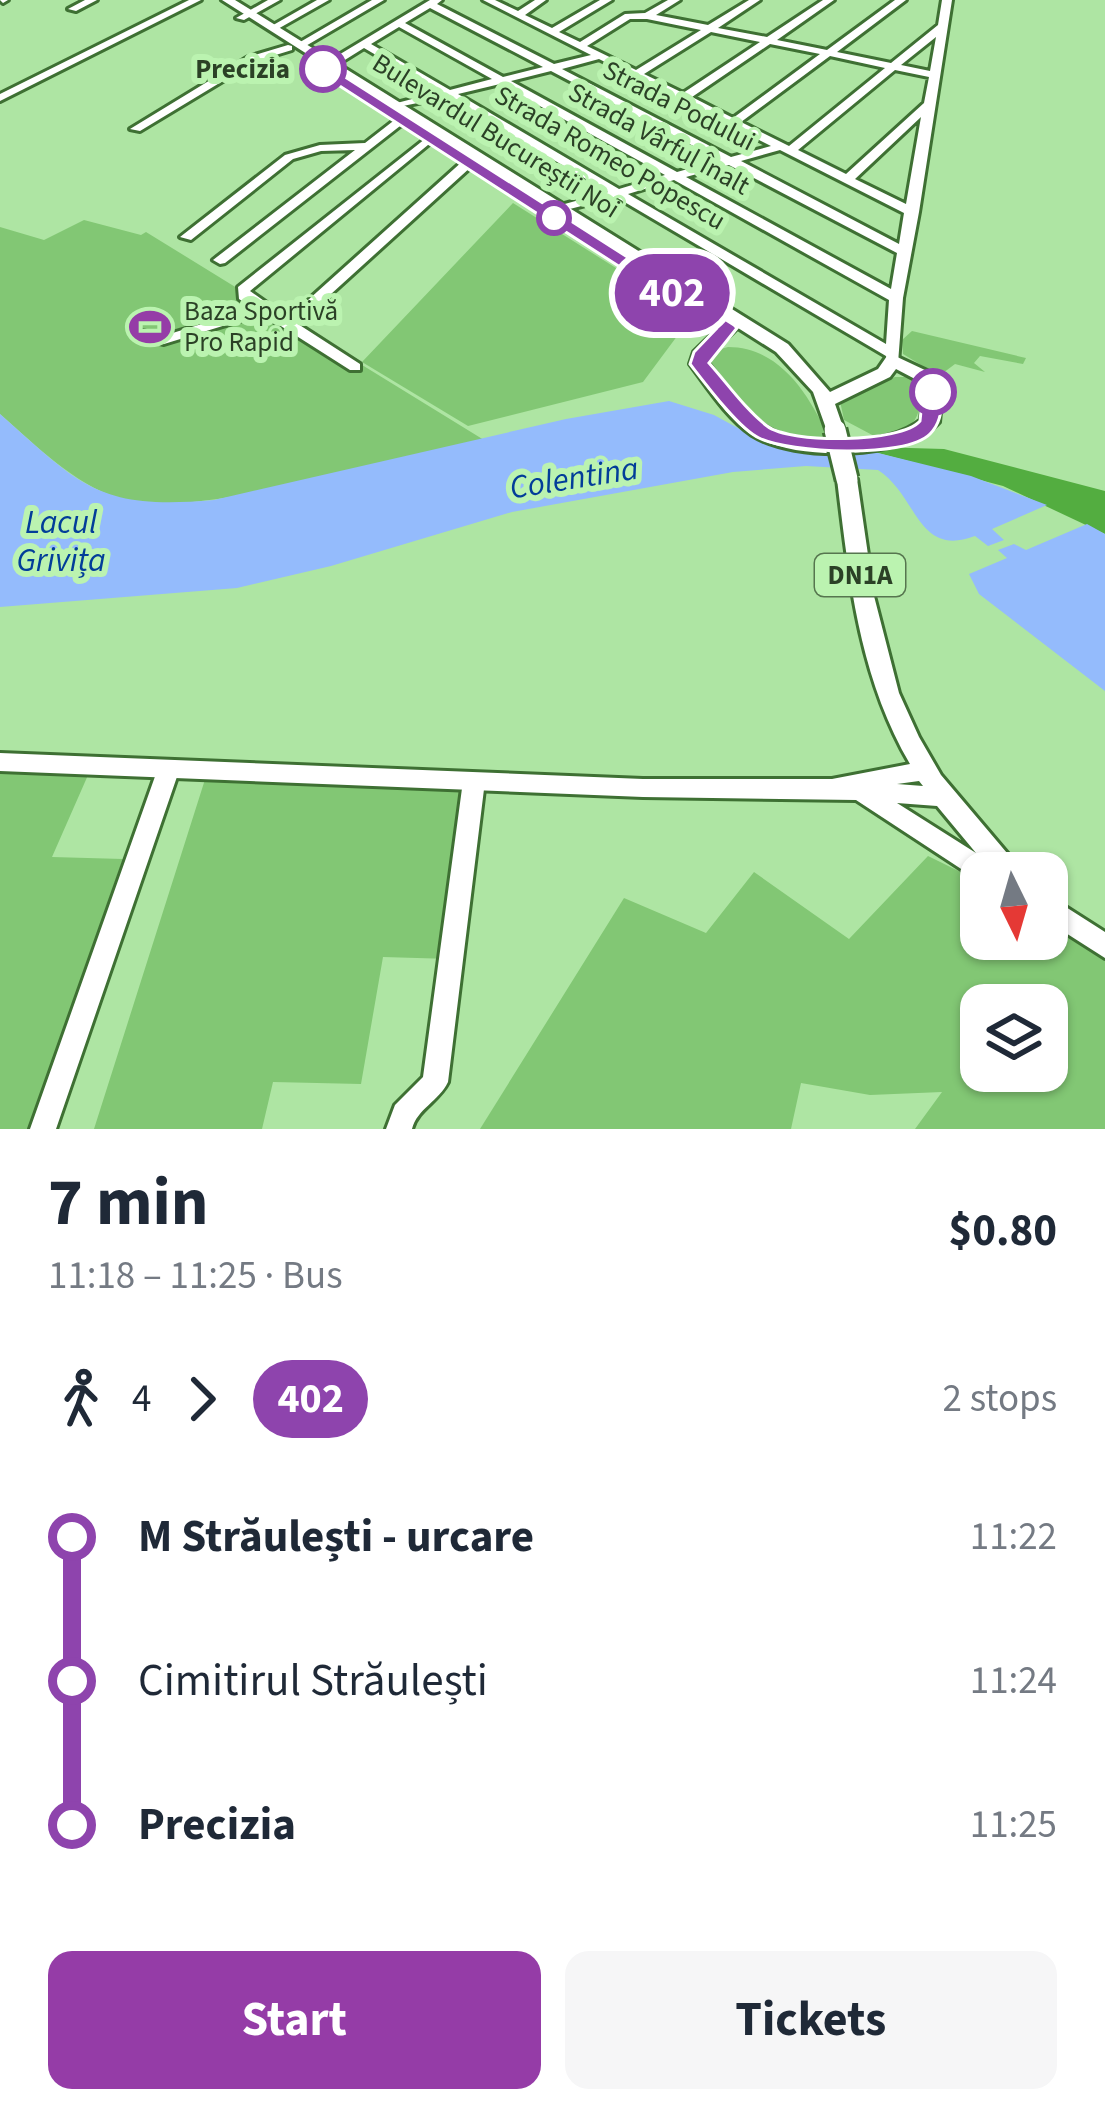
<!DOCTYPE html>
<html lang="en">
<head>
<meta charset="utf-8">
<style>
	body { margin:0; font-family:"Source Sans 3",sans-serif; background:#f6f6f7; color:#1f2937; height:100vh; display:flex; flex-direction:column; font-size:45px; white-space:nowrap }
	* { box-sizing:border-box; margin:0 }
	p { font-size:39px; color:#747a83 }
	.icon { flex:none; width:66px; height:66px; fill:none; stroke:currentColor; stroke-width:2; stroke-linecap:round; stroke-linejoin:round }
	.map { position:relative; height:1129px; overflow:hidden }
	.panel { display:flex; flex-direction:column; background:#fff; flex:1 }
	.panel>* { flex:none }
	.badge { padding:0 24px; border-radius:39px; font-size:42px; line-height:78px }
	.needle { width:78px; rotate:175deg }
	.controls { position:absolute; left:960px; top:852px; display:grid; gap:24px }
	.controls a { display:grid; place-items:center; width:108px; height:108px; border-radius:24px; background:#fff; box-shadow:0 3px 9px #0004; font-size:60px }
	.map>.badge { position:absolute; translate:-50% -50%; box-shadow:0 0 0 6px #fff }
	.legs { display:flex; align-items:center; gap:18px; height:132px; padding:0 48px; font-size:39px }
	.legs p { margin-inline-start:auto }
	.summary { display:flex; align-items:center; justify-content:space-between; height:204px; padding:0 48px }
	h1 { font-size:66px; font-weight:700; line-height:90px }
	.button { display:flex; gap:24px; margin-top:auto; padding:24px 48px }
	.button a { flex:1; height:138px; border-radius:24px; background:#953ca7; color:#fff; font-size:48px; font-weight:700; line-height:138px; text-align:center }
	.button a+a { background:#f6f6f7; color:#1f2937 }
	ul { padding:0 48px; list-style:none }
	li { display:flex; align-items:center; gap:42px; height:144px; font-size:45px }
	li i { display:grid; place-items:center; width:18px; height:100%; margin:0 15px; background:currentColor }
	li i::after { content:''; width:30px; height:30px; margin:-15px; border:9px solid; border-radius:50%; background:#fff }
	li p { margin-inline-start:auto }
	li:first-child i { background:linear-gradient(#0000 50%,currentColor 0) }
	li:last-child i { background:linear-gradient(currentColor 50%,#0000 0) }
	.map>svg:first-child { display:block }
	.green { fill:#82c774; fill-rule:evenodd }
	.forest { fill:#53ad40 }
	.water { fill:#94bbfc }
	.lines { fill:none; stroke-linecap:round; stroke-linejoin:round }
	.minor-casing { stroke:#3e7033; stroke-width:6 }
	.major-casing { stroke:#3e7033; stroke-width:6 }
	.minor { fill:#fff; fill-rule:evenodd }
	.major { fill:#fff; fill-rule:evenodd }
	.major-bridge-casing { stroke:#3e7033; stroke-width:27; stroke-linecap:butt }
	.major-bridge { stroke:#fff; stroke-width:21 }
	.line-1 { fill:#8e44ad; stroke:#fff; stroke-width:3 }
	.stop-1-dot { fill:#fff; stroke:#8e44ad; stroke-width:6 }
	.labels { text-anchor:middle; dominant-baseline:central; stroke-width:12; stroke-linejoin:round; paint-order:stroke }
	.far-stop-label { font-size:27px; font-weight:bold; fill:#2b4126; stroke:#bbf3b0; text-anchor:end }
	.far-street-label { font-size:27px; fill:#2b4126; stroke:#bbf3b0 }
	.far-poi-label { font-size:27px; fill:#2b4126; stroke:#bbf3b0; text-anchor:start }
	.shield { fill:#bbf3b0; stroke:#56764f; stroke-width:3 }
	.shield-label { font-size:27px; font-weight:bold; fill:#2b4126 }
	.water-label { font-size:33px; font-style:italic; fill:#023d99; stroke:#bbf3b0 }
</style>
</head>
<body>
<div class="map">
<svg width="1105" height="1129" viewBox="0 0 1105 1129">
	<rect width="100%" height="100%" fill="#aee5a3"/>
	<path class="green" d="M513,203l179,113 -49,66 -175,44 -106,-64z
		M84,220l57,15 5,-3 338,208c-75,17 -301,82 -364,59 -49,-17 -82,-52 -120,-85v-187l44,13z
		M912,331l114,27 -3,6 -43,-8 -6,7 11,9 -30,-8 -16,12 -36,-22 -1,-14z
		M728,347c53,0 83,50 102,94 -69,0 -83,-28 -123,-77l10,-14z
		M895,377h17l11,8c-3,33 -9,52 -47,52l-32,-17 -4,-19z
		M0,762l92,4 -40,91 71,2 -95,270h-28z
		M208,770l266,11 -23,178 -68,-2 -22,127 -88,-2 -11,47h-168z
		M928,856l53,26v57h66v-24l58,32v182h-190l27,-37 -72,3 -69,-12 -10,46h-311l144,-231 82,35 48,-61 95,67zM981,1005h66v66h-66z"/>
	<path class="forest" d="M875,447l69,2 161,42v43l-102,-48 -129,-34z"/>
	<path class="water" d="M669,401l45,14 53,29 107,8 97,24 76,29 -55,24 12,11 -16,6 -13,-10c-58,22 -57,-40 -97,-66l-72,-4 -73,6 -221,40 -181,54 -94,22 -237,19v-193c82,73 99,96 214,86l352,-81z
		M1087,524l18,10v157l-126,-97 -10,-20 38,-16 -9,-8 16,-6 12,6z"/>
	<g class="lines">
		<g class="minor-casing">
			<path id="minor" d="M0,0h8l-5,3z
				M85,0h12l-21,11 -8,-2z
				M189,0h12l-201,101v-7z
				M268,0h12l-36,20 -8,-2z
				M317,0h12l-53,30 -8,-2z
				M372,0h12l-80,47 -9,-2z
				M430,0h12l-5,4 117,60 37,-9 -108,-55h12l23,11 17,-11h11l-21,15 27,13 48,-28h12l-53,32 21,10 45,-28 20,-1 23,-13h12l-24,15 52,10 41,-25h11l-42,28 49,9 56,-37h11l-57,40 50,10 68,-50h11l-69,52 54,11 47,-38 4,-25h10l-33,212 -16,86 -5,65h-10l-2,-7 -270,-159 -73,19v-6l65,-18 -161,-95 -54,11v-4l46,-12 -75,-44 -24,15 -23,6 -5,-3 20,-7zM430,8l113,59 -40,10 -98,-54zM630,19h17l54,11 -65,40 -49,-24zM399,27l93,52 -42,11 -79,-46zM711,32l49,10 -77,51 -39,-19zM936,37l-6,34 -29,-6zM770,44l50,10 -87,64 -41,-21zM830,56l55,12 -96,78 -48,-24zM599,59l172,87 -40,11 -169,-88zM895,70l34,7 -5,26 -78,71 -48,-24zM551,71l169,89 -43,12 -166,-91zM500,84l165,91 -46,14 -161,-95zM921,117l-15,87 -51,-25zM780,150l124,63 -5,31 -158,-83zM729,165l168,88 -6,36 -205,-112zM674,180l215,120 -3,44 -258,-150z
				M288,45l4,1v4l-36,11 -116,70 -10,-2 118,-72z
				M415,114l6,3 -2,2 -19,7 -175,137 -5,1 -7,-4 142,-110 -34,1 -28,8 -102,81 -11,-3 105,-82 35,-10 45,-2 27,-21z
				M430,135l4,1v4l-184,151 38,27 176,-158h8v6l-174,158 62,40v6h-10l-88,-56 -98,30 -31,-7 -2,-3 7,-4 25,6 90,-28 -14,-9 -1,-12z
				M169,760l7,3 4,5 -124,361h-26l128,-361 4,-5z
				M474,773l8,2 3,6 -37,301c-9,19 -31,27 -36,47h-26l9,-24 28,-28 40,-296 3,-6z"/>
		</g>
		<g class="major-casing">
			<path id="major" d="M222,0h13l553,344 42,48 48,-23 9,-13 6,-1 34,16 15,21 -3,30c-35,38 -144,40 -187,13 -25,-17 -44,-47 -62,-71l4,-12 28,-27 6,-1 8,5 -28,28v6c17,22 34,49 58,64 35,23 123,20 155,-7l3,-28 -9,-13 -19,-10 -6,8 -55,27 9,26 -9,6 -7,-2 -15,-42 -37,-40z
				M847,473l10,6 17,117 25,97 20,44 22,38 83,98h-43v8l-3,-1 -122,-80 -213,-3 -643,-26v-18l643,26h189l78,-15c-51,-87 -61,-186 -73,-285zM919,781l4,5 -26,-2zM897,803l40,3 39,47z
				M1047,895l58,37v26l-58,-37z"/>
		</g>
		<use href="#minor" class="minor"/>
		<use href="#major" class="major"/>
		<g class="major-bridge-casing">
			<path id="major-bridge" d="M835,430l12,49"/>
		</g>
		<use href="#major-bridge" class="major-bridge"/>
	</g>
	<path class="line-1" d="M318,66h10l406,259 3,3 -28,35c18,20 36,46 58,63 23,18 134,17 153,-5l3,-29 10,-6 10,6c-2,16 -1,30 -13,42 -25,25 -140,19 -171,4 -20,-9 -55,-56 -69,-74l4,-12 22,-23 -398,-257z"/>
	<defs>
		<g id="stadium-bare" transform="scale(3.24)"><path d="M0-5a6.5 5 0 1 0 0 10a6.5 5 0 1 0 0-10ZM-3.5-1.8h7v3.6h-7Z" fill="#953ca7" stroke="#bbf3b0" stroke-width="2.5" paint-order="stroke"/></g>
	</defs>
	<g fill-rule="evenodd">
		<use href="#stadium-bare" x="150" y="327"/>
	</g>
	<g class="stop-1-dot">
		<circle cx="323" cy="69" r="21"/>
		<circle cx="554" cy="218" r="15"/>
		<circle cx="933" cy="392" r="21"/>
	</g>
	<g class="labels">
		<g class="far-stop-label">
			<text x="290" y="69">Precizia</text>
		</g>
		<g class="far-street-label">
			<text transform="translate(679 106) rotate(27)">Strada Podului</text>
			<text transform="translate(496 136) rotate(32)">Bulevardul Bucureștii Noi</text>
			<text transform="translate(659 139) rotate(29)">Strada Vârful Înalt</text>
			<text transform="translate(610 158) rotate(30)">Strada Romeo Popescu</text>
		</g>
		<g class="far-poi-label">
			<text x="184" y="311">Baza Sportivă<tspan x="184" dy="31">Pro Rapid</tspan></text>
		</g>
		<rect class="shield" x="815" y="554" width="90" height="42" rx="9"/>
		<g class="shield-label">
			<text x="860" y="575">DN1A</text>
		</g>
		<g class="water-label">
			<text transform="translate(574 478) rotate(-9)">Colentina</text>
			<text x="61" y="522">Lacul<tspan x="61" dy="38">Grivița</tspan></text>
		</g>
	</g>
</svg>
<div class="controls">
<a><svg class="needle" viewBox="-14 -14 28 28"><path d="M0-13l5 13h-10z" fill="#e53935"/><path d="M0 13l5-13h-10z" fill="#747a83"/></svg></a>
<a><svg class="icon" aria-label="layers" viewBox="0 0 24 24"><path d="M12 4l9 5-9 5-9-5zM3 14l9 5 9-5"/></svg></a>
</div>
<b class="badge" style="left:672px;top:293px;background:#8e44ad;color:#fff">402</b>
</div>
<section class="panel">
<div class="summary"><div><h1>7 min</h1><p>11:18 – 11:25 · Bus</p></div><b>$0.80</b></div>
<div class="legs"><svg class="icon" aria-label="walk" viewBox="0 0 24 24"><circle cx="13" cy="4" r="2"/><path d="M13 8l-2 6 4 7M11 14l-3 7M7 12l3-4h3l4 4"/></svg>4<svg class="icon" aria-label="forward" viewBox="0 0 24 24"><path d="M9 5l7 7-7 7"/></svg><b class="badge" style="background:#8e44ad;color:#fff">402</b><p>2 stops</p></div>
<ul>
<li><i style="color:#8e44ad"></i><b>M Străulești - urcare</b><p>11:22</p></li>
<li><i style="color:#8e44ad"></i><span>Cimitirul Străulești</span><p>11:24</p></li>
<li><i style="color:#8e44ad"></i><b>Precizia</b><p>11:25</p></li>
</ul>
<div class="button"><a>Start</a><a>Tickets</a></div>
</section>
</body>
</html>
